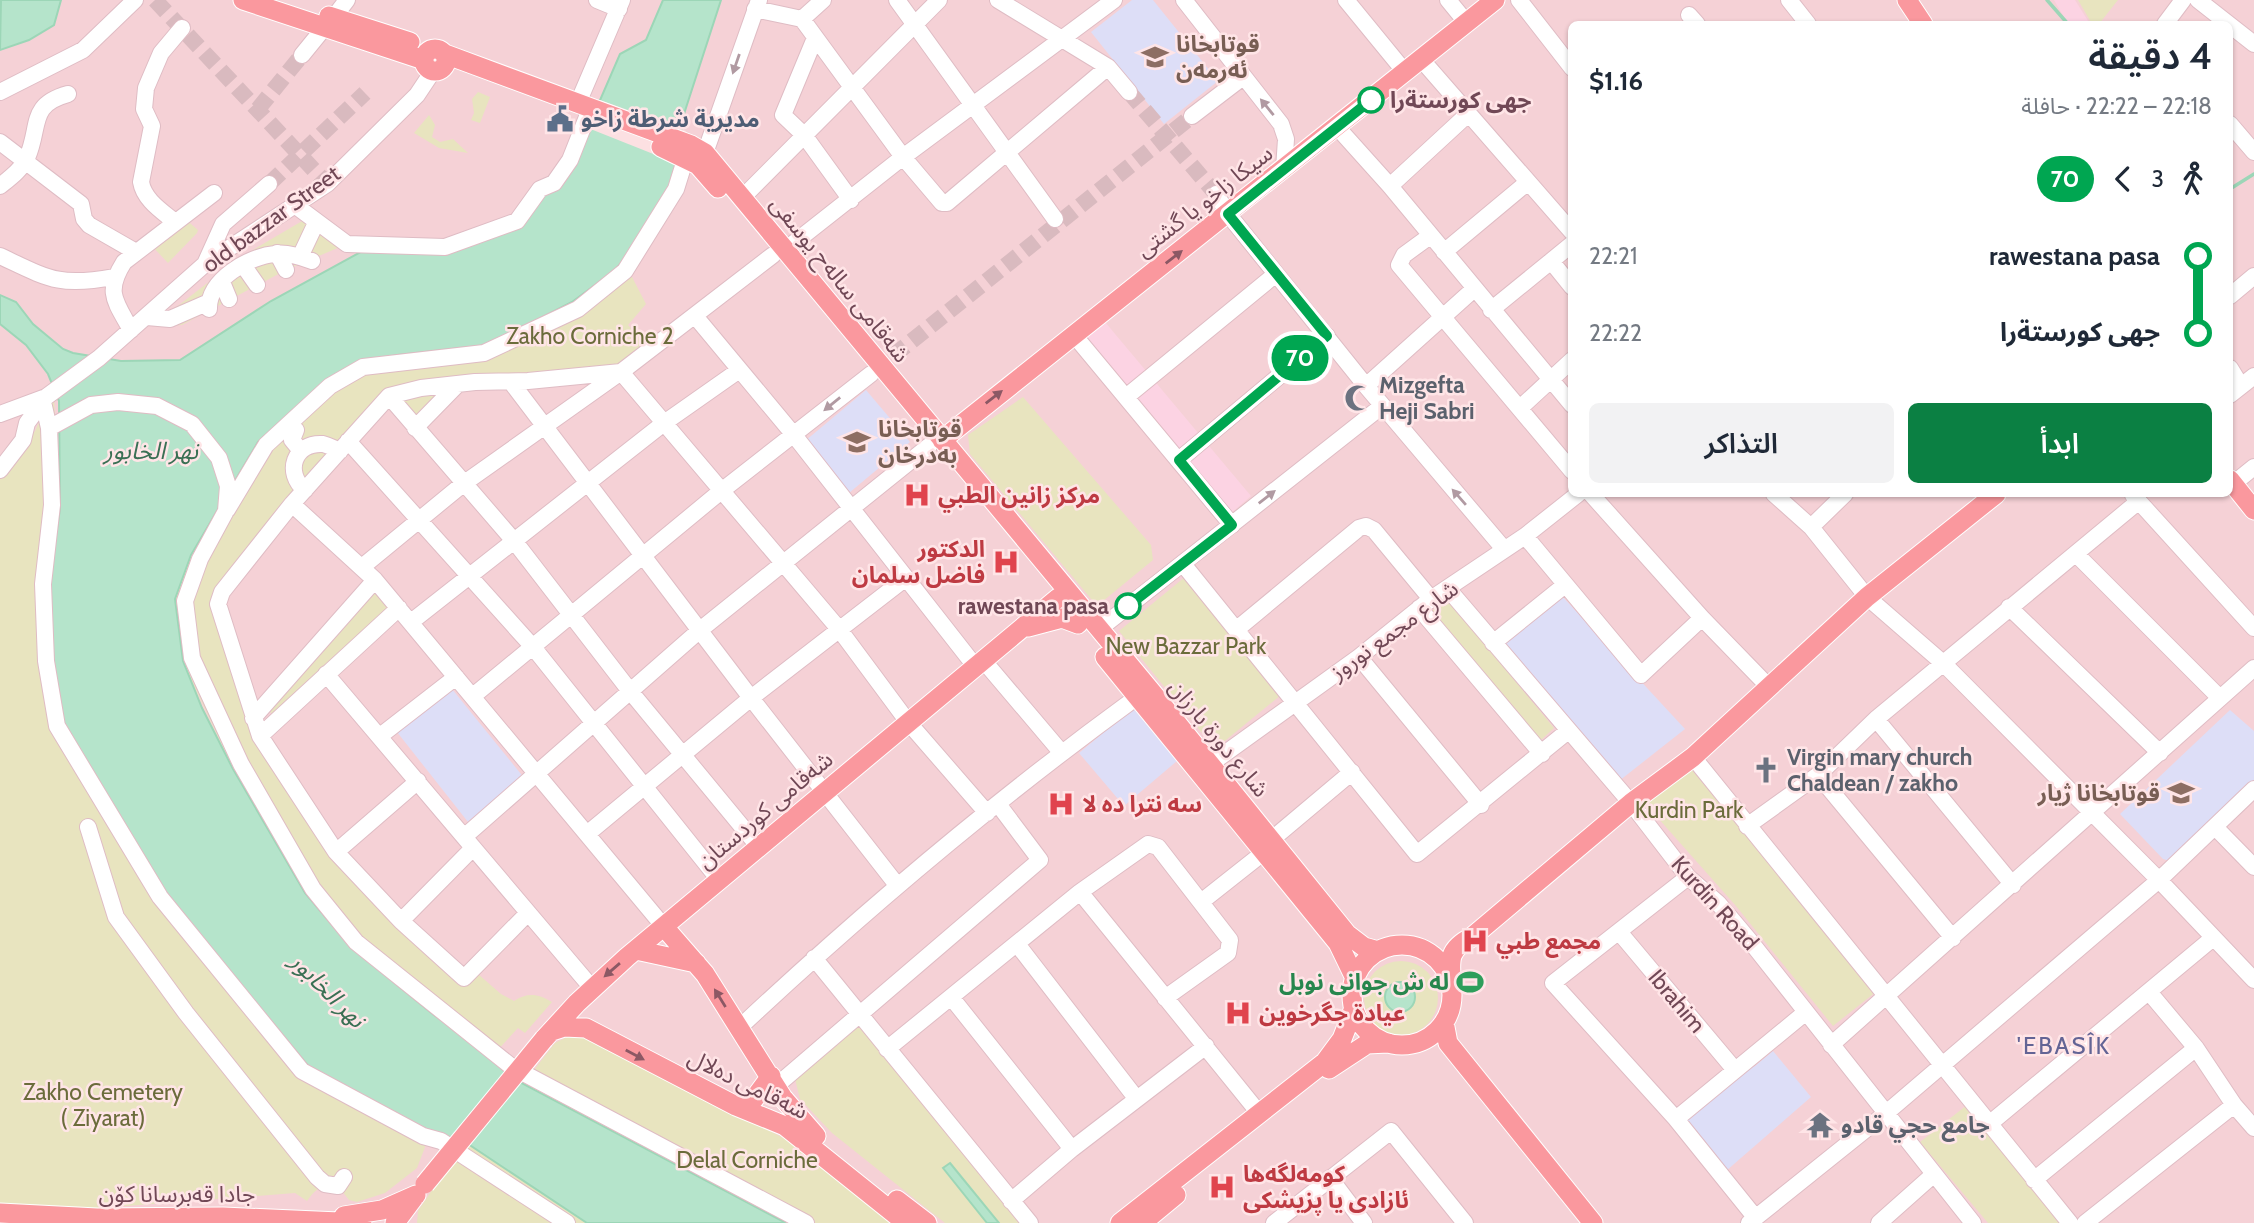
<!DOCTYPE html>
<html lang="ar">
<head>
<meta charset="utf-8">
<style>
	body { margin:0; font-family:Cabin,"Noto Sans Arabic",sans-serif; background:#f2f2f3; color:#1f2937; direction:rtl; height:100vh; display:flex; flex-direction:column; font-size:26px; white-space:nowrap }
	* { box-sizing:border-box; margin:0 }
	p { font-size:23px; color:#747a83 }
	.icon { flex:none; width:38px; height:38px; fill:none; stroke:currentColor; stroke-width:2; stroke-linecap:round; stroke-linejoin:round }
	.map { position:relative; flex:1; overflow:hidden; direction:ltr }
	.side { position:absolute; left:1568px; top:21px; width:665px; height:476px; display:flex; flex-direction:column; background:#fff; border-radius:10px; box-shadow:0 2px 5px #0004; direction:rtl }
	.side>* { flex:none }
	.badge { padding:0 14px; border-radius:23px; font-size:24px; line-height:46px }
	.map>.badge { position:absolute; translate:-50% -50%; box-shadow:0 0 0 4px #fff }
	.legs { display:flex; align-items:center; gap:10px; height:77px; padding:0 21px; font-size:23px }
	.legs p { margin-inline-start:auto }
	.overview { display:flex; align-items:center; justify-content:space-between; height:119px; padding:0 21px }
	h1 { font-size:38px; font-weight:600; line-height:52px }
	.primary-button { display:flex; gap:14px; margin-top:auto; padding:14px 21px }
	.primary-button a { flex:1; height:80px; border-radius:10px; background:#0b8043; color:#fff; font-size:28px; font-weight:600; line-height:80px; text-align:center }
	.primary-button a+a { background:#f2f2f3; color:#1f2937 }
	ul { padding:0 21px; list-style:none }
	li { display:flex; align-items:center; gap:24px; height:77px; font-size:26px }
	li i { display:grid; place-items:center; width:10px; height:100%; margin:0 9px; background:currentColor }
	li i::after { content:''; width:18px; height:18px; margin:-9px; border:5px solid; border-radius:50%; background:#fff }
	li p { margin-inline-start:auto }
	li:first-child i { background:linear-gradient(#0000 50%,currentColor 0) }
	li:last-child i { background:linear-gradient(currentColor 50%,#0000 0) }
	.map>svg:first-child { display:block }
	.residential { fill:#f5d1d6; fill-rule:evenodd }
	.commercial { fill:#fcd3e3 }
	.education { fill:#dddef7 }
	.green { fill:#e8e4bf }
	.water { fill:#b5e4cb; stroke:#9cd6b7; stroke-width:2 }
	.pier { fill:#fce0e2 }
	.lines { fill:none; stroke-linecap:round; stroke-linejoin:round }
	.stream { stroke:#9cd6b7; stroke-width:3.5 }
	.minor-tunnel { stroke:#d9babf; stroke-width:16; stroke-dasharray:16 8; stroke-linecap:butt }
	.minor-casing { stroke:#dfbcc4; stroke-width:18 }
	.major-casing { stroke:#fff; stroke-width:21 }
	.minor { stroke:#fff; stroke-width:16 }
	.major { stroke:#fa989e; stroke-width:19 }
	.major-bridge-casing { stroke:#fff; stroke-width:21; stroke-linecap:butt }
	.major-bridge { stroke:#fa989e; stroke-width:19 }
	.oneway { fill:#b19aa2 }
	.oneway2 { fill:#8c5864 }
	.line-1-casing { stroke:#fff; stroke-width:16 }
	.line-1 { stroke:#00a651; stroke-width:10 }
	.stop-1-dot { fill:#fff; stroke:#00a651; stroke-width:3.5 }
	.labels { text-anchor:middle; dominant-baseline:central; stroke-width:5; stroke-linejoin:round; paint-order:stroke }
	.education-label { font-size:23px; font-weight:bold; fill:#785e54; stroke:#ffe5e7; text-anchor:start }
	.stop-label { font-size:23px; font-weight:bold; fill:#714856; stroke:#ffe5e7; text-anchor:start }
	.service-label { font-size:23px; font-weight:bold; fill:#4e5e75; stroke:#ffe5e7; text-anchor:start }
	.street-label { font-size:23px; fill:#714856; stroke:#ffe5e7 }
	.park-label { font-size:23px; fill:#6b6c3b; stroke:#ffe5e7 }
	.worship-label { font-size:23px; font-weight:bold; fill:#5b616d; stroke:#ffe5e7; text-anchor:start }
	.health-label { font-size:23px; font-weight:bold; fill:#be3a42; stroke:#ffe5e7; text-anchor:start }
	.leisure-label { font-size:23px; font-weight:bold; fill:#27864d; stroke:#ffe5e7; text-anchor:end }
	.water-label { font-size:24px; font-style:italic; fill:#3a7054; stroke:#ffe5e7 }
	.neighbourhood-label { font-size:24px; letter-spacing:2px; fill:#636495; stroke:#ffe5e7 }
</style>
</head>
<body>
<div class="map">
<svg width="2254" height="1223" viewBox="0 0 2254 1223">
	<rect width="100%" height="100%" fill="#fce0e2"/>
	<path class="residential" d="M0,0h2254v1223h-2254zM1572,24h658v470h-658z"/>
	<path class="commercial" d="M2054,0h21l15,24h-22z
		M1100,316l151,180 -22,19 -151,-181z"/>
	<path class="education" d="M1132,0h21l65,81 -54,43 -73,-92z
		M866,390l44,52 -61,51 -44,-52z
		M1561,595l124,134 -66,52 -116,-138z
		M452,689l73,90 -53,48 -75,-95z
		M1133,708l44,53 -53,45 -45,-53z
		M2230,710l24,21v49l-84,81 -7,-2 -43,-45z
		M1773,1051l38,46 -85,74 -42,-54 51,-43 20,-8z"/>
	<path class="green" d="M2078,0h40l-19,24h-7z
		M478,92l12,5 -10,26 -9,-3 3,-7 -2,-14z
		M429,115l6,10 -3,12 8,5 13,-3 15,14 -29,-5 -25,-15z
		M309,217l38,27 -61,26 -104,55 -27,2 8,-13 16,-9 62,-48z
		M184,218l14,12 -1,3 -29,30 -18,-19z
		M614,271l18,6 14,27 -18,21 23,25 -30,22 -232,24 -167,196 31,126 83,134 133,131 9,-9 23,20 13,7c14,-9 24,-7 38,1l-27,31 -7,-5 -25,27 -59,-40 -83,-68 -46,-54 -72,-124 -50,-107 -8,-63 16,-44 67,-113 68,-62 161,-35 85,-43z
		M417,392l24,3 -24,23 -14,-17z
		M1023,397l128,148 2,15 -56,46 -127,-152 -2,-19z
		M54,399l7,105 369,630 -13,34 -32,25 -28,9 -8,-2 -11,-14c-15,-2 -22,2 -31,15l-12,-8 -221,17 -74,-6v-732l35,-41 11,-24z
		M1185,577l96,118 -66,54 -96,-118z
		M373,588l21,19 -120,110 -5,-7z
		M1447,598l107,130 -14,13 -108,-130z
		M1687,764l190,227 -44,35 -97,-120 -94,-106z
		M1364 998a37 37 0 1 1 74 0a37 37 0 1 1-74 0Z
		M860,1021l167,202h-82l-113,-90 -32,-34 -6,-24z
		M573,1034l13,2 207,107 103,80h-110l-263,-139 32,-41z
		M1967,1105l99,118h-78l-68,-81z
		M464,1142l123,81h-170l1,-12z"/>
	<path class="water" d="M1,0h60l-7,25 -25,15 -29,10z
		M663,0h58l-37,114 -11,74 -27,47 -32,36 -42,31 -84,43 -90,10 -39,8 -33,17 -68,62 -67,113 -16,44 8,62 19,47 31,61 72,124 46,54 83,68 53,36 25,27 274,145h-199l-122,-81 -36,-10 -120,-65 -138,-166 -107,-176 -11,-64 -4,-79 11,-73 -1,-108 -11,-27 -22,-29 -26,-21v-29l16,7 17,22 30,25 10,4 48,8 59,-1 91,-59 97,-53 79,3 73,-27 68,-96 32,-74 26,-14z
		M1385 997a15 15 0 1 1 30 0a15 15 0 1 1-30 0Z
		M950,1163l49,60h-12l-44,-55z"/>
	<path class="pier" d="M600,100l86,31 -5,34 -93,-37z"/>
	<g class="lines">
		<path class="stream" d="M2047,0l21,24
			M2230,189l24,-15"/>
		<path class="minor-tunnel" d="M155,0l172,184
			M1129,92l87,102
			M258,109l44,-54
			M269,184l96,-91
			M893,356l299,-240"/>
		<g class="minor-casing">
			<path id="minor" d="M597,0l22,9
				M897,0l158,219
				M998,0l110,67 21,25
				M1184,0l97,124 5,15 -2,30
				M1346,0l59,72
				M1448,0l18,22
				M1519,0l53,68
				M1789,0l19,24
				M2198,0l56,44
				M755,9l47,10 101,138 39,46h5l161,-136
				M1689,15l8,9
				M334,17l13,-17
				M802,19l21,-19
				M2165,24l18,-24
				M815,38l-32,77 21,20 47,65
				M302,55l22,-27
				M1421,59l151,173
				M0,92l83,-42 52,-50
				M578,103l44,-103
				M1192,116l51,-39
				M2230,124l24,28
				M1337,127l53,59 182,219
				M0,142l81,62 3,15 5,6 47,27
				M705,153l54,-153
				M0,186c10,-8 21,-16 27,-28 14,-32 1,-53 41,-64
				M1390,186l77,-71
				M1216,194l12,20 138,172 138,163
				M742,198l197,-198
				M296,206l51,38 98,3 72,-26 23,-32 14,-6 16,-23 21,-53
				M175,222c-13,-11 -31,-22 -34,-40l11,-56 -8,-17 2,-21 15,-35 21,-25
				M1430,236l-26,19 -5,10 173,206
				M785,250l118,-93 211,-157
				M1444,252l84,-70
				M277,253l9,17
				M0,256c49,23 59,31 114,21
				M300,257l16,-34
				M1551,261l21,26
				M205,264l18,-40 46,-40
				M243,265l14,20
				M222,282l7,17
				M2230,296l24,-20
				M209,309c-1,-29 40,-53 66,-55 12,-2 26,3 37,7
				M1491,310l81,-66
				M695,316l99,119 181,231
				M147,317l23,2 39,-17
				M131,330c-16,-29 -26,-38 -7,-68l90,-69
				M1074,335l158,190
				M2230,368l11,18
				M511,382l240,316 146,187
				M1366,386l108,-97
				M2230,395l24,-19
				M389,396l126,146 115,149 128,155
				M1126,397l150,-123
				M43,402l6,26 42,-23 27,-3 39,4 35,18 27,34 9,28 -2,25 -26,48 -15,42 7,57 49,106 72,125 43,53 156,125 294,156
				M1520,408l52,-48
				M0,414l46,-17 53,-39 106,-94 122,-80 90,-89 16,-24
				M288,425l8,5 -4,10 9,11
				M49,428l3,77 -9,79 3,77 11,65 103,171 142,174 121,65 18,5 126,82
				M415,428l43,-44
				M348,441l185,206 187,234
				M1179,460l148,-124
				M0,470l23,-30 4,-17 19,-26
				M2233,484l21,-17
				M305,490c-21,-17 -11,-48 18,-46 5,1 12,5 17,7
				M1591,494l111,124 66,68
				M1774,494l37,33 56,70 76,66 216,217 95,100
				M2133,495l121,133
				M292,504l83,76 290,348
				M227,510l39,-65 64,-59 33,-19 121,-14 94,-44 47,-38 51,-82 10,-32
				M1811,527l34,-33
				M1525,536l116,139 61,-57
				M2076,554l144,144
				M1183,564l234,290 151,-123
				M362,567l101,-83 158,-112 218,257 69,93 79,91
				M1449,590l182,213 57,74 30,26 32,38 223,282
				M2009,607l151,146
				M1419,608l123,146
				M411,622l253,-199 74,-52
				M1237,629l122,-101 7,-2 8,4 57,69
				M1098,630l284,-224
				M1493,643l72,-58
				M1359,657l122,148
				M983,660l78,92
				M326,674l266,314
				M473,696l247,-204 151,-118
				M253,718l122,-138
				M1876,719l137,166
				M260,736l139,-128
				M380,736l76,-59
				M1693,757l377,466
				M1209,765l150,-108 72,-58 94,-63 53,-42
				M1818,775l135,163
				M1747,826l71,-51 58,-56 263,-218
				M88,827l28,90 70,96 131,164 8,7 13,2 6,-9
				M2215,827l39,40
				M587,834l164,-136 155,-120
				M464,837l236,-207 229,-184
				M1271,840l81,-68
				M336,852l82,-71
				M1688,877l-135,106 123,136 79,98
				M1080,892l179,221
				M1201,902l62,-49
				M527,914l-63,64 -63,-57 -65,-69 -76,-116 -42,-132 4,-12 70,-88 97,-108 32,-8 54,-6 53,-1 93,-9 152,-117
				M401,921l72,-73
				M1620,933l115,137
				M1017,944l119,154
				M814,958l216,265
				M2149,992l47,56 38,57 20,23
				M951,997l121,152
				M739,1028c126,-118 258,-229 398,-331
				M1831,1045l423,-377
				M887,1049l193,-157 68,-48 10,3 72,93 -2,13 -63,45
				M776,1086l264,-226 -42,-56
				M1676,1119l130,-107
				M1988,1125l225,-187
				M1330,1178l34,45
				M2034,1180l162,-132
				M1011,1201l61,-52 134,-103
				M1274,1223l117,-92 74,92
				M1749,1223l136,-109 274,-234 95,-91
				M1879,1223l54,-48
				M2085,1223l149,-118"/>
		</g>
		<g class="major-casing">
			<path id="major" d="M243,0l181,60
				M1907,0l16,24
				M329,16l81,26
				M424 60a11 11 0 1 1 22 0a11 11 0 1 1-22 0Z
				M445,54l246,91 14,8 450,543 192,238 17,13 14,4
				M661,147l37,18 20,23
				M942,440l553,-440
				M2230,480l24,30
				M1028,627l34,-9 16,6
				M1105,657l233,286 17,35
				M665,928l40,46 78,124 33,38
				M1352 995a50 50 0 1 1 100 0a50 50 0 1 1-100 0Z
				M636,950l60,13
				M1452,989c-2,-27 -6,-39 20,-52l159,-134 62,-46 174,-160 129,-103
				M1444,1022l4,21 145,180
				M552,1031l12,-4 22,1 150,78 49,20 121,97
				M544,1039l33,-36 50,-46 431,-359
				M1329,1069l38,-25 21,-1
				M736,1106l18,-7 17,-23
				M897,1200l30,23
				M0,1213l97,5 126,-1 139,6
				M344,1216l38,-6 34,-15
				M395,1223l20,-27
				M1120,1223l205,-161 17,-23 12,-31
				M1142,1223l34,-28"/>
		</g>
		<use href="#minor" class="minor"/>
		<use href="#major" class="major"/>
		<g class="major-bridge-casing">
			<path id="major-bridge" d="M425,1184l119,-145"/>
		</g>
		<use href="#major-bridge" class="major-bridge"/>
	</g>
	<defs><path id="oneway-solid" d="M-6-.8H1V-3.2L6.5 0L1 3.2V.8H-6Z" transform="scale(1.75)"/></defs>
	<g class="oneway">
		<use href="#oneway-solid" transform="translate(736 64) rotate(109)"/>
		<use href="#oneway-solid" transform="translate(1267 107) rotate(-129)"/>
		<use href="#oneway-solid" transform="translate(832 404) rotate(141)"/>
		<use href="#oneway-solid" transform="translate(1267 497) rotate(-38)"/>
		<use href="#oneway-solid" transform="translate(1459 497) rotate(-131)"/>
	</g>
	<g class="oneway2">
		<use href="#oneway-solid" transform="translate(1174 257) rotate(-38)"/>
		<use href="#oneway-solid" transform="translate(994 397) rotate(-38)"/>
		<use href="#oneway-solid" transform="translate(612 970) rotate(139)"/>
		<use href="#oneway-solid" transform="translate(720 998) rotate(-122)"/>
		<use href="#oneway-solid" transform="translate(635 1055) rotate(28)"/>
	</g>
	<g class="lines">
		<g class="line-1-casing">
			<path id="line-1" d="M1128,606l104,-81 -53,-65 148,-124 -99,-122 143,-114"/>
		</g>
		<use href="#line-1" class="line-1"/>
	</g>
	<defs>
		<g id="school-bare" transform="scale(2.1)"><path d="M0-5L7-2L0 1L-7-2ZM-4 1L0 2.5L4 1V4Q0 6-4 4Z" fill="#8d6e63" stroke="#ffe5e7" stroke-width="2.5" paint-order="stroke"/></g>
		<g id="civic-bare" transform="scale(2.1)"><path d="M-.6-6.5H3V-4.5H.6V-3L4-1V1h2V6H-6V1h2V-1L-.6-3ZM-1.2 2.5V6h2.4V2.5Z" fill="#5c6f8a" stroke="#ffe5e7" stroke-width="2.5" paint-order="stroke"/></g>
		<g id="mosque-bare" transform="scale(2.1)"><path d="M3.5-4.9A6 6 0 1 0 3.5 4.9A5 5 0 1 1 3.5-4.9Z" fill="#6b7280" stroke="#ffe5e7" stroke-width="2.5" paint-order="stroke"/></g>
		<g id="hospital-bare" transform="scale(2.1)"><path d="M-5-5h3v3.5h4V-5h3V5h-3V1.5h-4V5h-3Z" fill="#e0444e" stroke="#ffe5e7" stroke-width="2.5" paint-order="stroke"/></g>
		<g id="church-bare" transform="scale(2.1)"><path d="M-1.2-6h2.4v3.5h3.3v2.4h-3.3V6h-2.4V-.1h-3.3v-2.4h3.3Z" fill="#6b7280" stroke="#ffe5e7" stroke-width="2.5" paint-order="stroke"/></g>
		<g id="stadium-bare" transform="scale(2.1)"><path d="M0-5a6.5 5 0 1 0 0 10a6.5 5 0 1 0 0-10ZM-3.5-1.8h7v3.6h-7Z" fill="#2e9e5b" stroke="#ffe5e7" stroke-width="2.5" paint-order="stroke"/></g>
		<g id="temple-bare" transform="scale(2.1)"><path d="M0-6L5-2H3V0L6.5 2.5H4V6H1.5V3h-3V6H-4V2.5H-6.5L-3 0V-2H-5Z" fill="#6b7280" stroke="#ffe5e7" stroke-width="2.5" paint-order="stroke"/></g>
	</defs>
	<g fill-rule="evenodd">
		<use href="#school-bare" x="1155" y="57"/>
		<use href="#civic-bare" x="560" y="119"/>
		<use href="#mosque-bare" x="1358" y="398"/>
		<use href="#school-bare" x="857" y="442"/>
		<use href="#hospital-bare" x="917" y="495"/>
		<use href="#hospital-bare" x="1006" y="562"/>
		<use href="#church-bare" x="1766" y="770"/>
		<use href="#school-bare" x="2181" y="793"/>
		<use href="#hospital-bare" x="1061" y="804"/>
		<use href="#hospital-bare" x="1475" y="941"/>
		<use href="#stadium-bare" x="1470" y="982"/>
		<use href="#hospital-bare" x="1238" y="1013"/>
		<use href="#temple-bare" x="1820" y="1125"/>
		<use href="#hospital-bare" x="1222" y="1187"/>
	</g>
	<g class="stop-1-dot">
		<circle cx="1371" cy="100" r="12"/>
		<circle cx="1128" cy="606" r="12"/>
	</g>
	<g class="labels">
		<g class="education-label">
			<text x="1176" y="44">قوتابخانا<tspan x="1176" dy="26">ئه‌رمه‌ن</tspan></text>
			<text x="878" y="429">قوتابخانا<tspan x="878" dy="26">به‌درخان</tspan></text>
			<text x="2160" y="793" text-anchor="end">قوتابخانا ژيار</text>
		</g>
		<g class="stop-label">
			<text x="1390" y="100">جهى كورستةرا</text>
			<text x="1109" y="606" text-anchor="end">rawestana pasa</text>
		</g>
		<g class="service-label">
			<text x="581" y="119">مديرية شرطة زاخو</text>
		</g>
		<g class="street-label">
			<text transform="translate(1204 201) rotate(-38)">سیکا زاخو یا گشتى</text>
			<text transform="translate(271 219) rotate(-36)">old bazzar Street</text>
			<text transform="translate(840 279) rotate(51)">شەقامی سالەح یوسفی</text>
			<text transform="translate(1394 630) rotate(-36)">شارع مجمع نوروز</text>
			<text transform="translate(1219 738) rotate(51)">شارع دورة بارزان</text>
			<text transform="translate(765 810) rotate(-40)">شەقامی کوردستان</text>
			<text transform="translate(1715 903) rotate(48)">Kurdin Road</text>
			<text transform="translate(1677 1001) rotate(50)">Ibrahim</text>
			<text transform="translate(748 1084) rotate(26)">شەقامی دەلال</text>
			<text x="177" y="1194">جادا قەبرسانا کۆن</text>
		</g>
		<g class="park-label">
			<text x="590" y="336">Zakho Corniche 2</text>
			<text x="1186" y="646">New Bazzar Park</text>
			<text x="1689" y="810">Kurdin Park</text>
			<text x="103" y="1092">Zakho Cemetery<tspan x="103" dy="26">( Ziyarat)</tspan></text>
			<text x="747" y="1160">Delal Corniche</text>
		</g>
		<g class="worship-label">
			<text x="1379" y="385">Mizgefta<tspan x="1379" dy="26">Heji Sabri</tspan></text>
			<text x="1787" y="757">Virgin mary church<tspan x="1787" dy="26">Chaldean / zakho</tspan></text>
			<text x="1841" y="1125">جامع حجي قادو</text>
		</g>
		<g class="health-label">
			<text x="938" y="495">مركز زانين الطبي</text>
			<text x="985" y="549" text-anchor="end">الدكتور<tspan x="985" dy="26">فاضل سلمان</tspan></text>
			<text x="1082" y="804">سه نترا ده لا</text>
			<text x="1496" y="941">مجمع طبي</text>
			<text x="1259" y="1013">عيادة جگرخوين</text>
			<text x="1243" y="1174">کومەلگەھا<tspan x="1243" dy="26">ئازادی یا پزیشکی</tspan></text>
		</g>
		<g class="leisure-label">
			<text x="1449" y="982">له ش جوانى نوبل</text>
		</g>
		<g class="water-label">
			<text x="151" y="450">نهر الخابور</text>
			<text transform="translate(328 990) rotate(45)">نهر الخابور</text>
		</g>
		<g class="neighbourhood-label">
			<text x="2064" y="1045">'EBASÎK</text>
		</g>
	</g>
</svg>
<b class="badge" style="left:1300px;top:358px;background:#00a651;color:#fff">70</b>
<section class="side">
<div class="overview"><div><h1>4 دقيقة</h1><p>22:18 – 22:22 · حافلة</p></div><b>$1.16</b></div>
<div class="legs"><svg class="icon" aria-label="walk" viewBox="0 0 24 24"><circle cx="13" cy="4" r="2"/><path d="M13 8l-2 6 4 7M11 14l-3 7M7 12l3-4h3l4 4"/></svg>3<svg class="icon" aria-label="back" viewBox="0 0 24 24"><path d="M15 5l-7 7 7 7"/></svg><b class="badge" style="background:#00a651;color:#fff">70</b></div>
<ul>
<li><i style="color:#00a651"></i><b>rawestana pasa</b><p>22:21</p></li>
<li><i style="color:#00a651"></i><b>جهى كورستةرا</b><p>22:22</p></li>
</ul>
<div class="primary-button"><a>ابدأ</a><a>التذاكر</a></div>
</section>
</div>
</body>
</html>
